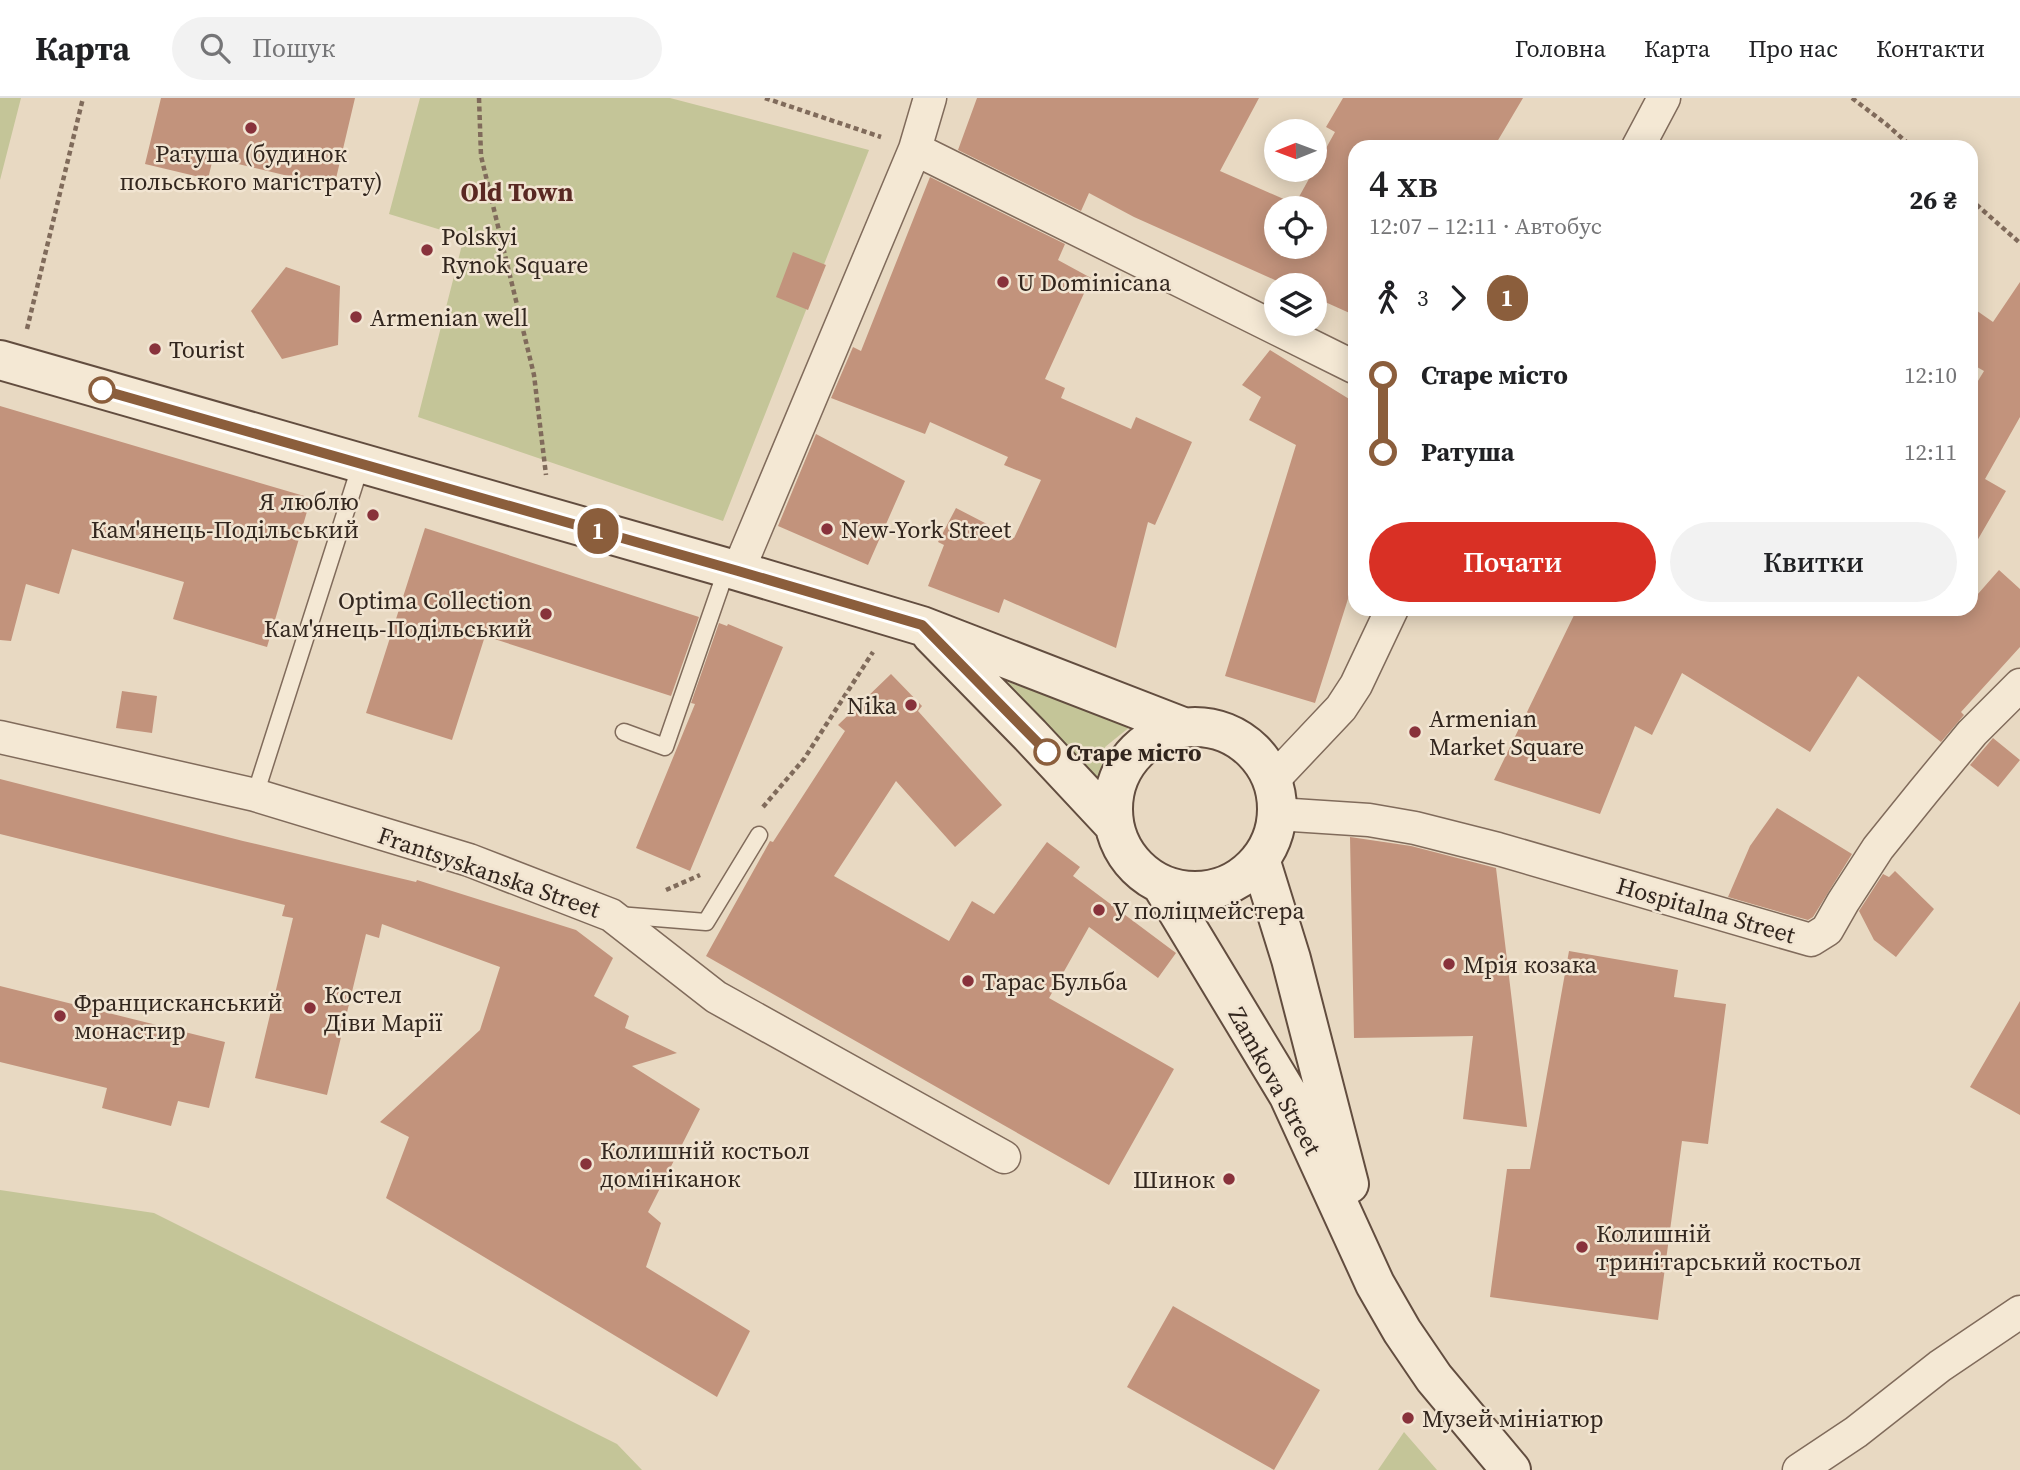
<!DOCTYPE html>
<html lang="uk">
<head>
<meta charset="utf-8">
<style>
	body { margin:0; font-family:"Source Serif 4",serif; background:#f2f2f2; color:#202124; height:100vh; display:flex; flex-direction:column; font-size:26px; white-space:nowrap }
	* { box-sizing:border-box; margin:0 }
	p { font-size:23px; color:#757577 }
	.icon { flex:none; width:38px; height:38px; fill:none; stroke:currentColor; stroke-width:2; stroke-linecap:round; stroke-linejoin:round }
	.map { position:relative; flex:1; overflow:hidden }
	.details { position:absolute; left:1348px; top:42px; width:630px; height:476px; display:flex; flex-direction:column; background:#fff; border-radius:21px; box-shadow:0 4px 18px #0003 }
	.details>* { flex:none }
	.badge { padding:0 14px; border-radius:23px; font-size:24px; line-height:46px }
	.needle { width:46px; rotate:269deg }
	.controls { position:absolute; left:1264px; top:21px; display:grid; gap:14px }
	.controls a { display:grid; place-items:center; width:63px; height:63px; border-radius:50%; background:#fff; box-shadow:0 4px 18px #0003; font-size:35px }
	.map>.badge { position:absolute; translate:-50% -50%; box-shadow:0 0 0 4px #fff }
	.legs { display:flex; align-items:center; gap:10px; height:77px; padding:0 21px; font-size:23px }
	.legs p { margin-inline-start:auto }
	.summary { display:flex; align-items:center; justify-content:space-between; height:119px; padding:0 21px }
	h1 { font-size:38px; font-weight:600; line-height:52px }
	.button { display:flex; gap:14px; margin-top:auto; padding:14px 21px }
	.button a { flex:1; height:80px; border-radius:42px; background:#d93025; color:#fff; font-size:28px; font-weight:600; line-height:80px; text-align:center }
	.button a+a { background:#f2f2f2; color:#202124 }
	ul { padding:0 21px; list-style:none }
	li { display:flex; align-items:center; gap:24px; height:77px; font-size:26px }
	li i { display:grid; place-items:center; width:10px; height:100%; margin:0 9px; background:currentColor }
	li i::after { content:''; width:18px; height:18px; margin:-9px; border:5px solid; border-radius:50%; background:#fff }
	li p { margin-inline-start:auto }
	li:first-child i { background:linear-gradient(#0000 50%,currentColor 0) }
	li:last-child i { background:linear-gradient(currentColor 50%,#0000 0) }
	header { display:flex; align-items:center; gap:42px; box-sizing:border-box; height:98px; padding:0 35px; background:#fff; border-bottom:2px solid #e0e0e0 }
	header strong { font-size:33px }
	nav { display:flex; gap:38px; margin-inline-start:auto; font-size:24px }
	.search { width:490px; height:63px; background:#f2f2f2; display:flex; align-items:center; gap:18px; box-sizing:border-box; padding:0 24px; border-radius:38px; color:#757577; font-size:26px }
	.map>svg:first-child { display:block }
	.green { fill:#c4c598 }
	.building { fill:#c2937c; fill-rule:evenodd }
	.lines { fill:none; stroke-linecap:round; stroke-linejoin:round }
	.lane-casing { stroke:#806b5b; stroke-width:19 }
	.street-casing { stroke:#806b5b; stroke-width:35 }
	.secondary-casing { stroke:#624d3f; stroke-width:42 }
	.path { stroke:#806b5b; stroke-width:4.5; stroke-dasharray:5 3.5; stroke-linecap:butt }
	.lane { stroke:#f4e8d4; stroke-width:16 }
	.street { stroke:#f4e8d4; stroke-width:32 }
	.secondary { stroke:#f4e8d4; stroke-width:38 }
	.line-1-casing { stroke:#fff; stroke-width:16 }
	.line-1 { stroke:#8b5e3c; stroke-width:10 }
	.poi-dot { fill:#88323b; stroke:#f1e4d1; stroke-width:2.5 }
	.stop-1-dot { fill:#fff; stroke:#8b5e3c; stroke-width:3.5 }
	.labels { text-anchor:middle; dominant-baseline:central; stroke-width:5; stroke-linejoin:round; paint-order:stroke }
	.poi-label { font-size:24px; fill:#32261e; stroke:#f1e4d1; text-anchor:start }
	.stop-label { font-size:24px; font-weight:bold; fill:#32261e; stroke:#f1e4d1; text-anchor:start }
	.street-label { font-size:24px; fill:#32261e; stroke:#f1e4d1 }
	.neighbourhood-label { font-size:26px; font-weight:bold; fill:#592822; stroke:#f1e4d1 }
</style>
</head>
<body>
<header>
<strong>Карта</strong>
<div class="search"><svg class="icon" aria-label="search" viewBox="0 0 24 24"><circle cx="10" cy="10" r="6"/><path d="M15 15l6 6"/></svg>Пошук</div>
<nav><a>Головна</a><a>Карта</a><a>Про нас</a><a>Контакти</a></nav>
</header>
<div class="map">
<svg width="2020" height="1372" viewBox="0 0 2020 1372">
	<rect width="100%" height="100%" fill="#e8d9c2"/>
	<path class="green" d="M0,0h21l-21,82z
		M420,0h250l199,52 -146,371 -305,-104 46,-180 -75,-23z
		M986,576l145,52 -26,21 -6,34z
		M0,1092l154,23 463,231 25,26h-642z
		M1404,1334l33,38h-59z"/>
	<path class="building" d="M161,0h194l-21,89 -121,-29 -5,21 -63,-15z
		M977,0h282l-39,73 75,33 40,-72 -9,-5 17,-29h180l-29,49h-140v168l-40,-18v-12h-28l-152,-68 -45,-24 -8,18 -123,-61zM1276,110h38v39h-38z
		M930,79l135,67 -7,16 33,18 -46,101 20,9 -4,10 70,31 5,-12 56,25 -37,83 -7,-3 -32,126 -112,-49 -5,14 -71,-27 16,-41 -6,-3 18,-34 58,30 27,-58 -37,-15 4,-8 -78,-35 -5,12 -94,-36 22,-51 8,4z
		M793,154l33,13 -18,45 -32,-13z
		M286,169l54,19 -2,59 -56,14 -31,-48z
		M2020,184v135l-35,62 21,12 -36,62v-159l14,-23 -14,-8v-57l23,16z
		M1270,252l84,52v178l-39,123 -90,-27 71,-231 -47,-25 12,-23 -19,-12z
		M0,308l311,92 -44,149 -94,-28 11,-37 -112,-33 -13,45 -33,-10 -15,57 -11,-1z
		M816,336l89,47 -37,84 -90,-39z
		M425,430l274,89 -28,79 -186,-60 -33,104 -86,-27z
		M1999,472l21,19v58l-59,65 3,3 -23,27 -83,-66 -48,76 -128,-79 -30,62 -17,-9 -35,88 -106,-34 83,-171h393v-6z
		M719,525l8,3 1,-2 55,23 -93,224 -54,-23 59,-144 -4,-1z
		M891,576l31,32 -4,5 84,94 -47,42 -59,-66 -62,95 115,65 23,-40 22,13 53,-72 33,25 -7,9 103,77 -18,25 -69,-51 -40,71 125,71 -65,116 -403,-229 64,-115 3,1 72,-111 -7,-6z
		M122,593l35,5 -5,37 -36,-5z
		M1993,640l27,22 -22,27 -28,-22z
		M0,681l243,62 173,41 1,-2 159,50 37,28 -19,38 35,20 -4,12 52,25 -45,13 68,43 -52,103 13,11 -15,44 104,64 -33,66 -331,-199 23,-61 -29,-15 100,-92 20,-63 -118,-43 -3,14 -13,-4 -39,161 -72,-17 38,-160 -11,-2 3,-11 -285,-71z
		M1777,710l75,46 -39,63 -5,3 -80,-23 22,-51z
		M1350,739l61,9 85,22 31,259 -64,-8 10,-83 -119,2z
		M1895,773l39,38 -38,48 -22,-17 -15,-29 24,-37 6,3z
		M1569,853l109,19 -4,27 52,7 -18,140 -26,-3 -24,179 -168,-23 17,-128h23z
		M0,888l225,56 -16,66 -31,-7 -7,25 -69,-18 5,-20 -107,-26z
		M2020,903v114l-50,-28z
		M1173,1208l147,84 -46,80 -147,-83z"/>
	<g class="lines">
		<g class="lane-casing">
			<path id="lane" d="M624,634l41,15 62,-179
				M255,697l106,-331
				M618,817l88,7 53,-87"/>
		</g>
		<g class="street-casing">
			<path id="street" d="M1638,49l26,-49
				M915,51l439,218
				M738,473l177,-422 15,-51
				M0,639l255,58 214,65 142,55 105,82 288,160
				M1272,683l69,-73 15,-23 36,-76
				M1277,716l92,6 46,8 83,21 313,91 16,-10 16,-28 35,-54 46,-57 48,-58 48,-48
				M1799,1372l57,-38 84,-66 80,-54"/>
		</g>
		<g class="secondary-casing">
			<path id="secondary" d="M0,262l738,211 184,55 261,101
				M931,536l99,101 84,90
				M1113 711a82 82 0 1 1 164 0a82 82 0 1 1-164 0Z
				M1260,761l31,100 58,225
				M1161,786l128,212 86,188 27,47 32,47 77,92"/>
		</g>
		<path class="path" d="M479,0l2,58 53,219 12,100
			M765,0l116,39
			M1852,0l34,26 26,23
			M1970,101l50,44
			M27,231l56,-231
			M1222,627l41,15
			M763,709l41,-48 69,-107
			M666,792l34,-15"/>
		<use href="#lane" class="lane"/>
		<use href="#street" class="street"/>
		<use href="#secondary" class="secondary"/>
	</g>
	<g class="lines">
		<g class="line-1-casing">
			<path id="line-1" d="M102,292l636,181 184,54 125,127"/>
		</g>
		<use href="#line-1" class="line-1"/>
	</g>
	<g class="poi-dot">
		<circle cx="251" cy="30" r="7"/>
		<circle cx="427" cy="152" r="7"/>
		<circle cx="1003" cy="184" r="7"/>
		<circle cx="356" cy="219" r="7"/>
		<circle cx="155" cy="251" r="7"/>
		<circle cx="373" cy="417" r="7"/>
		<circle cx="827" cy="431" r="7"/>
		<circle cx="546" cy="516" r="7"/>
		<circle cx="911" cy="607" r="7"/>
		<circle cx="1415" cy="634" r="7"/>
		<circle cx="1099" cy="812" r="7"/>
		<circle cx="1449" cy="866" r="7"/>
		<circle cx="968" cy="883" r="7"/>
		<circle cx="310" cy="910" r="7"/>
		<circle cx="60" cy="918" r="7"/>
		<circle cx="586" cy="1066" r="7"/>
		<circle cx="1229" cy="1081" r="7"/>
		<circle cx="1582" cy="1149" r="7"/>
		<circle cx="1408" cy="1320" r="7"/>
	</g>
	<g class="stop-1-dot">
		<circle cx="102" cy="292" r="12"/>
		<circle cx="1047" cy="654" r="12"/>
	</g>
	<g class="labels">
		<g class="poi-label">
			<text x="251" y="55" text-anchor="middle">Ратуша (будинок<tspan x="251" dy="28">польського магістрату)</tspan></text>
			<text x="441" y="138">Polskyi<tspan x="441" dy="28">Rynok Square</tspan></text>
			<text x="1017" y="184">U Dominicana</text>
			<text x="370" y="219">Armenian well</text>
			<text x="169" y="251">Tourist</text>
			<text x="359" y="403" text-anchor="end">Я люблю<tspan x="359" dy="28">Кам'янець-Подільський</tspan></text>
			<text x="841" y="431">New-York Street</text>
			<text x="532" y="502" text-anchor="end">Optima Collection<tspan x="532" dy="28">Кам'янець-Подільський</tspan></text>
			<text x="897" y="607" text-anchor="end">Nika</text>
			<text x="1429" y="620">Armenian<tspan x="1429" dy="28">Market Square</tspan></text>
			<text x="1113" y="812">У поліцмейстера</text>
			<text x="1463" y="866">Мрія козака</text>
			<text x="982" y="883">Тарас Бульба</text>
			<text x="324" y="896">Костел<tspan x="324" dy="28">Діви Марії</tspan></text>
			<text x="74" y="904">Францисканський<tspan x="74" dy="28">монастир</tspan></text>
			<text x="600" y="1052">Колишній костьол<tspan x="600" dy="28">домініканок</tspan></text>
			<text x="1215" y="1081" text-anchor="end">Шинок</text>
			<text x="1596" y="1135">Колишній<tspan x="1596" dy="28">тринітарський костьол</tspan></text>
			<text x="1422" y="1320">Музей мініатюр</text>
		</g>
		<g class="stop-label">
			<text x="1066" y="654">Старе місто</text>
		</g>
		<g class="street-label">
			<text transform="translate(489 774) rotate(19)">Frantsyskanska Street</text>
			<text transform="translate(1706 812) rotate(16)">Hospitalna Street</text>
			<text transform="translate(1275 983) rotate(61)">Zamkova Street</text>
		</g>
		<g class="neighbourhood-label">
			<text x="517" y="94">Old Town</text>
		</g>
	</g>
</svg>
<div class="controls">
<a><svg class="needle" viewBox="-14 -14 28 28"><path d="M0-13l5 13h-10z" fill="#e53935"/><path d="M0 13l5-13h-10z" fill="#757577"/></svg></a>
<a><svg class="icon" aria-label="locate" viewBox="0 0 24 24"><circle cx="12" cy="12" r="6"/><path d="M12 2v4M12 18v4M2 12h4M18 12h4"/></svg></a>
<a><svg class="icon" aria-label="layers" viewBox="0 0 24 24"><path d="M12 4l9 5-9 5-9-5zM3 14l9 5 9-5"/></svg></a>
</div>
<b class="badge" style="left:598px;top:433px;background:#8b5e3c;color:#fff">1</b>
<section class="details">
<div class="summary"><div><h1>4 хв</h1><p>12:07 – 12:11 · Автобус</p></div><b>26 ₴</b></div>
<div class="legs"><svg class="icon" aria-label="walk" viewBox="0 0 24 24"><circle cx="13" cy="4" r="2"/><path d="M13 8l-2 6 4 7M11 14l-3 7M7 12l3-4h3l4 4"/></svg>3<svg class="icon" aria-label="forward" viewBox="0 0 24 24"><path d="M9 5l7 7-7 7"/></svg><b class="badge" style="background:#8b5e3c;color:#fff">1</b></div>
<ul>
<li><i style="color:#8b5e3c"></i><b>Старе місто</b><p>12:10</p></li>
<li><i style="color:#8b5e3c"></i><b>Ратуша</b><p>12:11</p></li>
</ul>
<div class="button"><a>Почати</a><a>Квитки</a></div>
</section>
</div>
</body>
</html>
